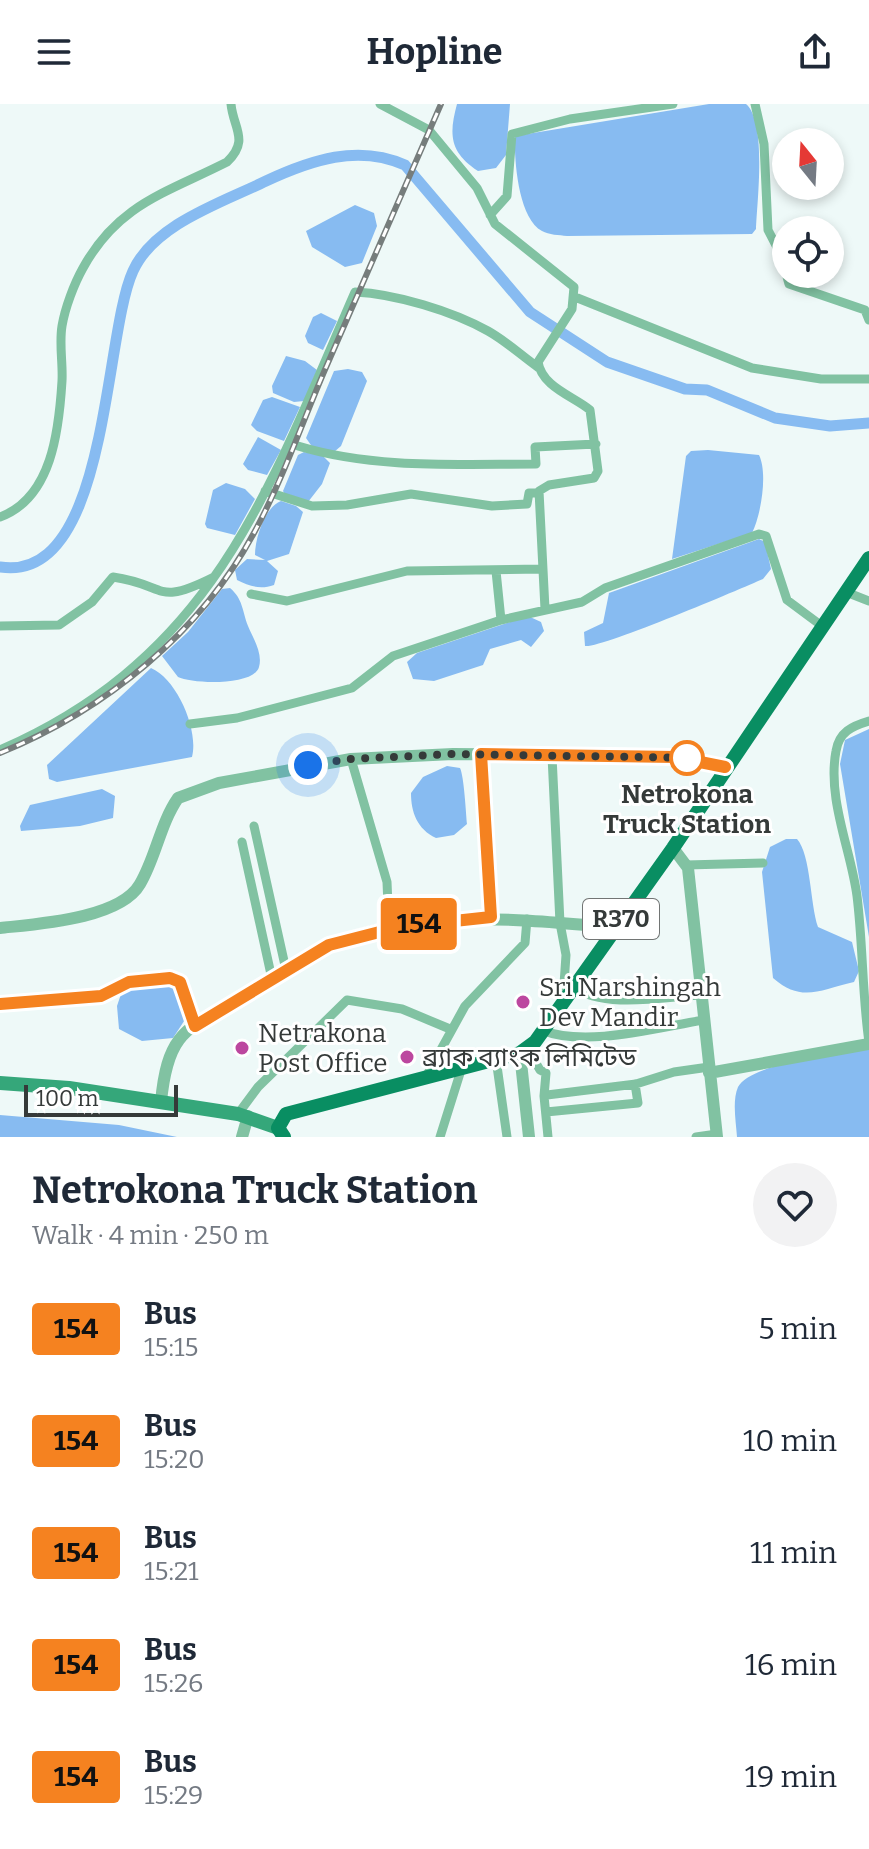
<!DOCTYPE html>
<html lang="en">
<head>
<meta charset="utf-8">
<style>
	body { margin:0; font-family:Bitter,"Noto Sans Bengali",serif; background:#f2f2f3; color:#1f2937; height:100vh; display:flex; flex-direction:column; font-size:30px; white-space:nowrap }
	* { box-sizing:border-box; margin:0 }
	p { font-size:26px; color:#747a83 }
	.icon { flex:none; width:44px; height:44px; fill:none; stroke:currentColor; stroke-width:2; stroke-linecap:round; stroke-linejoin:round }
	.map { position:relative; height:1033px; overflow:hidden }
	.side { display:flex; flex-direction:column; background:#fff; flex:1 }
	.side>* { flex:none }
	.badge { padding:0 16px; border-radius:6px; font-size:28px; line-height:52px }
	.needle { width:52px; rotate:342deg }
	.buttons { position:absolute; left:772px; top:24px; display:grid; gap:16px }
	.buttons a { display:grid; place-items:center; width:72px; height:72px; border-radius:50%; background:#fff; box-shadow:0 4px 12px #0003; font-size:40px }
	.scale { position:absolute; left:24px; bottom:20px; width:154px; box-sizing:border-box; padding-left:8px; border:4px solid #353a39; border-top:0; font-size:22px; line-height:28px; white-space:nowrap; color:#353a39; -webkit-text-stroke:6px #fff; paint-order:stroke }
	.you { position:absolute; width:40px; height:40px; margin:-20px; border:6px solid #fff; border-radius:50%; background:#1a73e8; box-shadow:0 0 0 12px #1a73e833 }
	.map>.badge { position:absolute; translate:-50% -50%; box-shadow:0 0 0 4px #fff }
	.round { display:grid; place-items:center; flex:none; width:84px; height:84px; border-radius:42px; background:#f2f2f3 }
	.head { display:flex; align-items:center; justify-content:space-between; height:136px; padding:0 32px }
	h1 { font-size:38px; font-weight:700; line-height:60px }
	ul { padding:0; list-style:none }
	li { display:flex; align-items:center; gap:24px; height:112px; padding:0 32px }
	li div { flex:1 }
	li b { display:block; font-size:30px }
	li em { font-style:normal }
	li .badge { min-width:88px; font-weight:700; text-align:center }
	header { display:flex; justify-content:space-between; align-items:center; height:104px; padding:0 32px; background:#fff; font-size:36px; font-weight:700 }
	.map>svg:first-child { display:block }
	.water { fill:#87bbf1 }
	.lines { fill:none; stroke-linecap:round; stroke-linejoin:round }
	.canal { stroke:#87bbf1; stroke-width:11 }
	.minor { stroke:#81c2a2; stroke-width:9 }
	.tertiary { stroke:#81c2a2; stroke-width:12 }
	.secondary { stroke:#35a77a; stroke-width:14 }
	.primary { stroke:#098e62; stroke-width:14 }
	.rail-casing { stroke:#767d7c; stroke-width:6 }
	.rail { stroke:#fff; stroke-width:3; stroke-dasharray:9; stroke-linecap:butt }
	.line-casing { stroke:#fff; stroke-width:18 }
	.line { stroke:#f58220; stroke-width:12 }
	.walk { stroke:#353a39; stroke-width:8; stroke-dasharray:0 14.4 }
	.stop-dot { fill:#fff; stroke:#f58220; stroke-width:4 }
	.poi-dot { fill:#bc479f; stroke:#fff; stroke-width:3 }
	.labels { text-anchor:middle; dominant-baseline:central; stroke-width:6; stroke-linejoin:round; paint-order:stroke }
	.shield { fill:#fff; stroke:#727574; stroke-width:2 }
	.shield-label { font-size:24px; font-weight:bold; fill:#353a39 }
	.stop-label { font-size:26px; font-weight:bold; fill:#353a39; stroke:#fff }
	.poi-label { font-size:26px; fill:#353a39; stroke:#fff; text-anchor:start }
</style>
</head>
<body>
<header><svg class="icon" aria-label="menu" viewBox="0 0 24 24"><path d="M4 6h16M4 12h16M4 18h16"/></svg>Hopline<svg class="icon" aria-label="share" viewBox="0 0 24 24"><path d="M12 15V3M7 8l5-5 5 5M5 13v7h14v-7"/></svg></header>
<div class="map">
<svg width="869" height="1033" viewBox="0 0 869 1033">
	<rect width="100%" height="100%" fill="#eef9f8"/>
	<path class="water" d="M457,0h53l-4,51 -10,13 -18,3c-29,-19 -29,-37 -21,-67z
		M709,0h37c21,18 11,97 10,125l-4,5 -185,2c-8,-1 -18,-1 -25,-5 -24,-13 -28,-72 -27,-95z
		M355,101l19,8 3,13 -15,37 -17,4 -33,-20 -6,-16z
		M321,209l16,8 -14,29 -15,-7 -3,-7 8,-19z
		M286,252l19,5 12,9 -13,31 -10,1 -21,-9 -1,-7z
		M348,265l14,3 5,9 -26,65 -7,6 -21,-4 -7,-10 28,-67z
		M272,293l28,10 -16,34 -27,-10 -6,-6 12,-25z
		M258,333l23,13 -14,25 -19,-5 -5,-6z
		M708,346l51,5c9,18 2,60 -7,78l-80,26 14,-103 5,-5z
		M304,348l19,4 7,7 -8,21 -14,18 -22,-6 -3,-5 15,-36z
		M226,379l19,6 10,10 -20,36 -28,-7 -2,-4 8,-34z
		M281,397l15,5 7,6 -14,42 -22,7 11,10 -4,14c-14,5 -25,1 -37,-5l-2,-10 12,-11 18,1 -10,-5c0,-17 10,-48 26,-54z
		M759,435l6,3 6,27 -8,10c-23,10 -163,70 -178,67l-1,-14 19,-9 6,-30z
		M230,484c13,11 12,22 18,38 5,12 15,27 11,41 -5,19 -67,17 -81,10l-16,-21 26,-24 34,-43z
		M528,512l13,6 3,9 -13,16 -10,-7 -31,9 -7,16 -49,16 -21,-2 -6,-17 10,-9z
		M151,564c26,11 48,62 41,89l-135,25 -8,-3 -2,-14z
		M869,625v208l-29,-173 5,-24z
		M447,662l13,2c4,8 6,45 7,56l-13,11 -18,3c-19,-9 -25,-26 -25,-45l12,-16z
		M102,685l13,7 -2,22 -33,8 -59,5 -1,-5 10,-21z
		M786,735h11c14,16 13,65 21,88l34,15 7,29 -5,11c-35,8 -52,21 -81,-4l-11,-106 8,-25z
		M147,878l31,6 10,27 -15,23 -31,3 -23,-12 -2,-23 6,-18z
		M869,944v89h-132c-1,-15 -5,-36 1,-50 12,-24 105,-34 131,-39z
		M0,1011l119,10 58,12h-177z"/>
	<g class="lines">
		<path class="canal" d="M0,463c109,17 103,-231 133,-296 21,-47 90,-69 133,-90 45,-21 92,-37 139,-16l125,147 77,50 78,27 22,1 68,28 55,8 39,-3"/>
		<path class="minor" d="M380,0l49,26 48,58 18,36 79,63 -2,22 -34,53c4,25 35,34 52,48l8,61 -4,7 -45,7 -10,6 6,118
			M755,0l9,40 4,86 13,25 8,29 76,26 4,10
			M490,111l17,-19 5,-62 58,-15 103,-15
			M575,193l177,71 69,11h48
			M298,342c76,23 159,18 238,18l-1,-17 61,-3
			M265,387l47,15 35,-1 64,-11 81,12 35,-2 2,-11h10
			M0,413c52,-19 59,-87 62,-136 1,-18 -3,-37 0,-55 3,-18 12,-42 21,-58 35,-64 83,-75 144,-106 23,-22 6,-34 4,-58
			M496,467l5,49
			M846,488l23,9
			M251,490l36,7 120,-30 135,-2
			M0,522l59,-1 33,-23 21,-25c56,8 41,30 101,0
			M869,617c-17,5 -30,11 -33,30 -9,48 15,99 21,145 6,48 5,97 12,146
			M190,620l47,-6 115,-30 41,-32 108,-36 81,-18 23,-14 154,-54 7,2 21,64 35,26
			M0,646c215,-94 268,-259 355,-458 41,2 97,19 133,39 18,10 34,25 51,37
			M481,650l10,163
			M552,652l8,167 6,32 -3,44
			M351,655l36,123 2,48
			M254,722l32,144
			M242,738l30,137
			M686,761l77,-2
			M572,883c33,22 91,10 129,8
			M0,900l93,-7 36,-15 41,-4 10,4 15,44
			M542,926c43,18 117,-3 162,-10
			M527,944l13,22 6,3 -2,23 4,41
			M496,955l11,78
			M427,971l38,-69 60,-63 2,-24
			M547,991l89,-11 38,-12 35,-5
			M546,1008l92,-9 -3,-19
			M238,1010l20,-27 89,-87 55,9 48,20
			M440,1033l22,-70
			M696,1033l21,-3"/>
		<path class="tertiary" d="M673,744l15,20 29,269
			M0,824c37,-4 120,-9 140,-44 16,-27 20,-60 38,-86l41,-15 132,-24 102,-5 204,2 36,2 32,9
			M520,949l9,84
			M709,969l160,-29
			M161,998c7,-75 28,-73 88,-109 26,-15 50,-35 78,-47 87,-36 180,-28 270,-20l15,6
			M242,1033l6,-21"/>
		<path class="secondary" d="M0,979l69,5 169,26 40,14"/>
		<path class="primary" d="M284,1033l-6,-9 8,-14 234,-61 15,-11 138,-194 196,-290"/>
		<g class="rail-casing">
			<path id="rail" d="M0,649c105,-43 201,-120 255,-222 28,-52 48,-111 72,-166 38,-87 76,-174 114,-261"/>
		</g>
		<use href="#rail" class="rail"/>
	</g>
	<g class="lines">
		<g class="line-casing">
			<path id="line" d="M0,900l101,-8 28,-14 41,-4 10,4 15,44 134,-81 70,-18 92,-10 -10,-163 194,3 50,10"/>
		</g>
		<use href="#line" class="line"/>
		<path class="walk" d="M308,661l43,-6 102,-5 240,4h-6"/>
	</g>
	<circle class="stop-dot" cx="687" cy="654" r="16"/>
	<g class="poi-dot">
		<circle cx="523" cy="898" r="8"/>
		<circle cx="242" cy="944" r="8"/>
		<circle cx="407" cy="953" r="8"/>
	</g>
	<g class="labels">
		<rect class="shield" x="583" y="795" width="76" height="40" rx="6"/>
		<g class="shield-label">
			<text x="621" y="815">R370</text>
		</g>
		<g class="stop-label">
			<text x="687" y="690">Netrokona<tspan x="687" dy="30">Truck Station</tspan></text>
		</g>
		<g class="poi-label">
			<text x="539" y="883">Sri Narshingah<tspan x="539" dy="30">Dev Mandir</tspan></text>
			<text x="258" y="929">Netrakona<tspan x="258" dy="30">Post Office</tspan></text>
			<text x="423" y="953">ব্র্যাক ব্যাংক লিমিটেড</text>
		</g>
	</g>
</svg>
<div class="buttons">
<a><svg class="needle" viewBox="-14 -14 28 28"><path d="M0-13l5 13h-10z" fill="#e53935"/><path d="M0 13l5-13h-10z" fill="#747a83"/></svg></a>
<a><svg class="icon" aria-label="locate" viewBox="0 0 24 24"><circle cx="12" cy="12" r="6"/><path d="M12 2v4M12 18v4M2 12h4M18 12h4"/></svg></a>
</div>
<div class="scale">100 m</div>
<div class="you" style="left:308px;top:661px"></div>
<b class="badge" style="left:419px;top:820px;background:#f58220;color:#111">154</b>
</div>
<section class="side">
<div class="head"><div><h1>Netrokona Truck Station</h1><p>Walk · 4 min · 250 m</p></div><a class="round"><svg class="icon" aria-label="heart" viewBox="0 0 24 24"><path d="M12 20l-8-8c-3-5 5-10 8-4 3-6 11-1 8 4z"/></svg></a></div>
<ul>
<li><span class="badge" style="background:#f58220;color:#111">154</span><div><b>Bus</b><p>15:15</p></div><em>5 min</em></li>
<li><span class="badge" style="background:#f58220;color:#111">154</span><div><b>Bus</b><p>15:20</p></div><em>10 min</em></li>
<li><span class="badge" style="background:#f58220;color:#111">154</span><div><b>Bus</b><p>15:21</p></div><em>11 min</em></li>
<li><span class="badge" style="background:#f58220;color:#111">154</span><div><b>Bus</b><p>15:26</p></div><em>16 min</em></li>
<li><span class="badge" style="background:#f58220;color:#111">154</span><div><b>Bus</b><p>15:29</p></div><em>19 min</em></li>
</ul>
</section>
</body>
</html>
